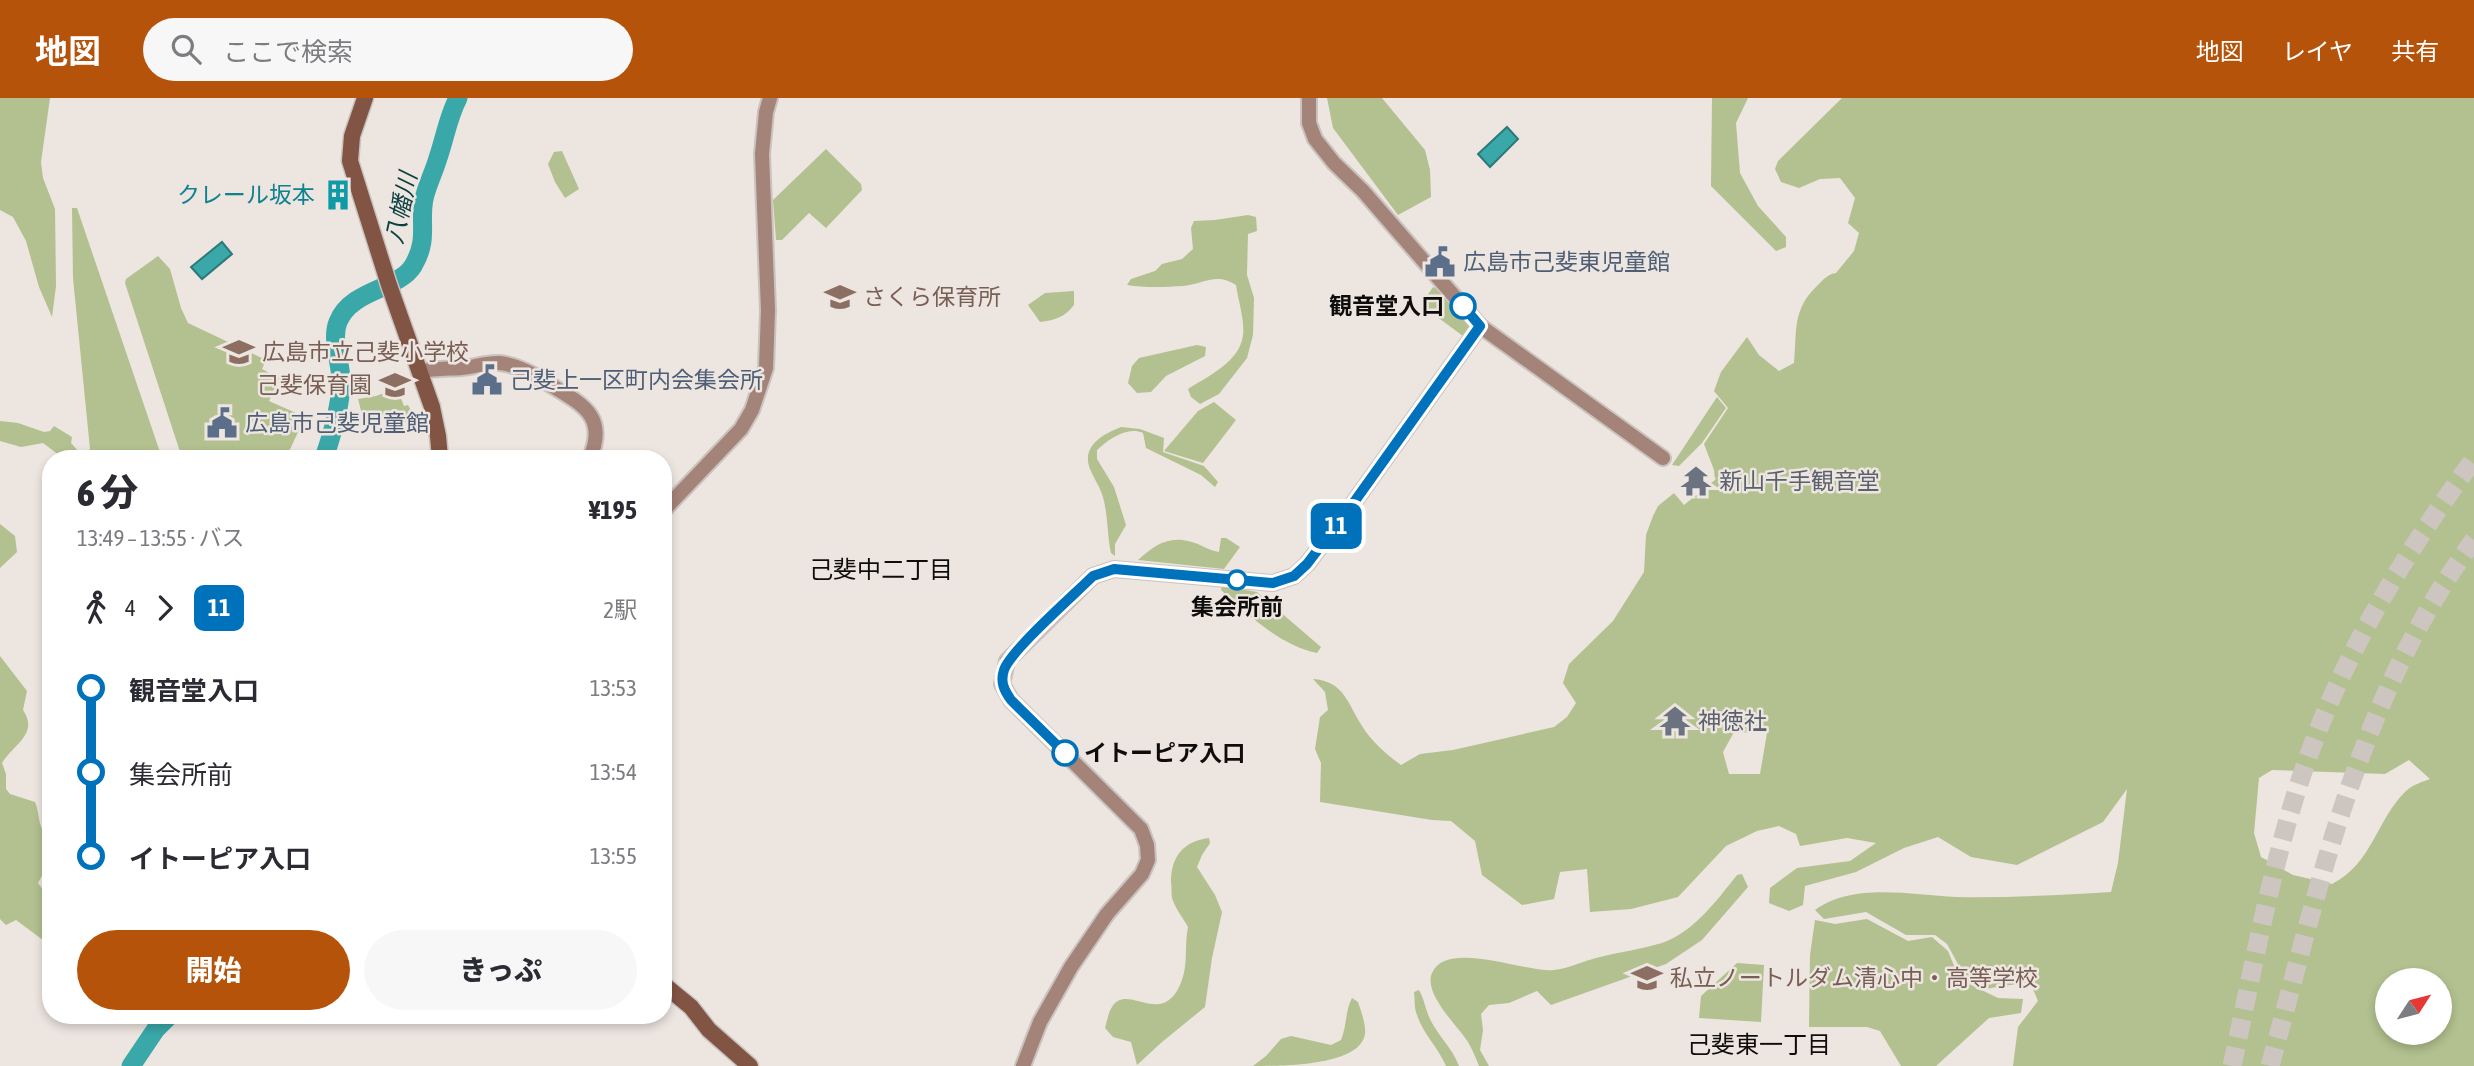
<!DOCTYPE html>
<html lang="ja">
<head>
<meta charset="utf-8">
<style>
	body { margin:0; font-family:"Asap Condensed","Noto Sans JP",sans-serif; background:#f7f7f7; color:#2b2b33; height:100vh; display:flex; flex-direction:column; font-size:26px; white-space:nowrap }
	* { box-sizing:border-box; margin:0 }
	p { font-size:23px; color:#7c7c81 }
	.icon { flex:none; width:38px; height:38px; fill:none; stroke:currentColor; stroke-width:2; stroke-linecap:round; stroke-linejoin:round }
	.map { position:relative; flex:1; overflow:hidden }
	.sheet { position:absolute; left:42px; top:352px; width:630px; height:574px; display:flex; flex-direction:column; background:#fff; border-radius:28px; box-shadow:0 4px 10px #0003 }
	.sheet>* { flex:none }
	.badge { padding:0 14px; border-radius:10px; font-size:24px; line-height:46px }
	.needle { width:46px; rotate:54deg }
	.fabs { position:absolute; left:2375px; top:870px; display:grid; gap:14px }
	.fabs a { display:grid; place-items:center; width:77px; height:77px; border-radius:50%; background:#fff; box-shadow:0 4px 10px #0003; font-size:35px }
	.map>.badge { position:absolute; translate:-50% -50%; box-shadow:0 0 0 4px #fff }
	.legs { display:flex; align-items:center; gap:10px; height:77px; padding:0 35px; font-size:23px }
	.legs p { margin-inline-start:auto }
	.summary { display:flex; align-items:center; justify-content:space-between; height:119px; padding:0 35px }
	h1 { font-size:38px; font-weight:800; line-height:52px }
	.action { display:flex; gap:14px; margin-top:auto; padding:14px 35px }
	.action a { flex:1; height:80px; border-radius:42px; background:#b45309; color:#fff; font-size:28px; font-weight:800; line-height:80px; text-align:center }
	.action a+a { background:#f7f7f7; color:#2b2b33 }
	ul { padding:0 35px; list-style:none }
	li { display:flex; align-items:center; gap:24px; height:84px; font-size:26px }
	li i { display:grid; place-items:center; width:10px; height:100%; margin:0 9px; background:currentColor }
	li i::after { content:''; width:18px; height:18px; margin:-9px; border:5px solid; border-radius:50%; background:#fff }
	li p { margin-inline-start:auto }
	li:first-child i { background:linear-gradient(#0000 50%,currentColor 0) }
	li:last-child i { background:linear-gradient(currentColor 50%,#0000 0) }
	header { display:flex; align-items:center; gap:42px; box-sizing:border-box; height:98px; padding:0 35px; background:#b45309; color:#fff }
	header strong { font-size:33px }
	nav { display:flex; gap:38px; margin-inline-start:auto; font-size:24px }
	.search { width:490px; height:63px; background:#f7f7f7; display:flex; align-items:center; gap:18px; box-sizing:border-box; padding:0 24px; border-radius:38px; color:#7c7c81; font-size:26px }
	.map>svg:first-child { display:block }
	.green { fill:#b2c18f; fill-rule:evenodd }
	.water { fill:#3aa7a8; stroke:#2d7979; stroke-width:2 }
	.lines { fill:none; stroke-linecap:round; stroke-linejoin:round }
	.river { stroke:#3aa7a8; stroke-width:19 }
	.motorway-tunnel { stroke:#ccc5c0; stroke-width:19; stroke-dasharray:19 10; stroke-linecap:butt }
	.tertiary-casing { stroke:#c9c2be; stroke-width:18 }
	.secondary-casing { stroke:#c9c2be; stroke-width:19 }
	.tertiary { stroke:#a48378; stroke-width:14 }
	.secondary { stroke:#815444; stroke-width:16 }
	.line-1-casing { stroke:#fff; stroke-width:16 }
	.line-1 { stroke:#0072bc; stroke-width:10 }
	.stop-1-dot { fill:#fff; stroke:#0072bc; stroke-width:3.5 }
	.labels { text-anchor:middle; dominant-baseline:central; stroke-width:5; stroke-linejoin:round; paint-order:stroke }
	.culture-label { font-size:23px; fill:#0d838f; stroke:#ede5e0; text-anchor:end }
	.service-label { font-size:23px; fill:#4e5e75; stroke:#ede5e0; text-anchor:start }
	.education-label { font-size:23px; fill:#785e54; stroke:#ede5e0; text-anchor:start }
	.stop-label { font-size:23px; font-weight:bold; fill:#0f0d0b; stroke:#ede5e0; text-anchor:end }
	.worship-label { font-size:23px; fill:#5b616d; stroke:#ede5e0; text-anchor:start }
	.water-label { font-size:24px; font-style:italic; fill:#0c3f3f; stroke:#ede5e0 }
	.neighbourhood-label { font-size:24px; fill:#0f0d0b; stroke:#ede5e0 }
</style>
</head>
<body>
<header>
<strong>地図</strong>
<div class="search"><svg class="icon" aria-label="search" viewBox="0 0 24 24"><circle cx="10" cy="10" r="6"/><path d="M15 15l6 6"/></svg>ここで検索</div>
<nav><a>地図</a><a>レイヤ</a><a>共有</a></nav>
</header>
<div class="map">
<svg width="2474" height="968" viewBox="0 0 2474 968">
	<rect width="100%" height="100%" fill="#ede5e0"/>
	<path class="green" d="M0,0h50l-9,64 2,16 12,31 1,77 -4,31 -13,-30 -13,-46 -13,-24 -13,-7z
		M1327,0h55l43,52 5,20 1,27 -33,18 -65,-87z
		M1712,0h36l-12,25 4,50 18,33 28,31v10l-10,4 -65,-65z
		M1842,0h632v968h-461l5,-39 20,-26 -8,-19 -45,7 -21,-14 -17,-31 -12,-9h-29l-40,-23 -42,7 -9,-9c38,-28 96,-15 141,-13 51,1 104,-2 155,-5l7,-29 9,-74 -24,33 -86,43 -46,-8 -33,-20 -34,11 -48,24 -51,14 -2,19 -14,6 -20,-8 1,-15 27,-20 53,-7 26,-18 -29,-5 -47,8 -4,-12 -17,-8 -22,5 -31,15 -48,51 -47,12 -41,3 -3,-43 -27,3 -6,27 -32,6 -40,-30 -7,-34 -24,-20 -19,-1 -112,-18 1,-39 -6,-14 5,-32 8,-7 -3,-18 -12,-13c31,2 35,25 49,47 10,16 24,28 39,39l19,-11 33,-4 101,-23 13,-10 9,-14 -13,-20 6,-19 44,-43 31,-49 2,-37 7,-19 5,-10 16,-13 10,12 31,-25 -1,-10 -10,-26 24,-36 -14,-17 7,-19 26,-35 12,18 20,16 15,-8c3,-32 -2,-54 24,-78 6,-6 10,-11 18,-12l18,-22 5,-18 -11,-10 7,-25 -15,-20 -20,1 -21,9 -18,-6 -6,-13 3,-8zM1734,634l33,1 -7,41h-31l-6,-22zM2409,662l21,19c-8,3 -18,6 -24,12 -30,29 -33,72 -74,93l-39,-9 -32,-18 -7,-24 5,-55 13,-8 113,4zM2387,882h53v52h-53z
		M826,51l35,35 1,6 -36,38 -17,-15 -27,27h-6l-3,-40z
		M562,53l17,38 -14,9 -10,-16 -7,-18 6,-12z
		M72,110h5l85,250h-99l-20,-15 -22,4 -21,-6v-20l18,2 26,9 6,-1 4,-5 18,11 -1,6 8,9 7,3 4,-6 -17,-171z
		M1248,117l8,2 1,14 -9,3 -1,41 7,23 -1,37 -6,23 -28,36 -19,10 -9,-7 -3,-8c20,-13 52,-27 55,-54 2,-13 -5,-36 -7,-50 -20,-13 -32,-1 -53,1 -18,1 -38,2 -56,-1l4,-6 24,-8 7,-7 20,-5 11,-10 -2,-21 3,-7 21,-1z
		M158,158l12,13 11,39 7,15 78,37 -4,9 17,9 -10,23 36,16 -19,41h-104l-57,-175 1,-4z
		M1433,189l11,6 25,29 1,5 -4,8 -3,1 -42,-31z
		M1074,193v14c-9,12 -19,15 -34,17l-12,-17 17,-12z
		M1197,247l9,2 -1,9 -39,20 -15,16 -14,1 -9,-10 4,-17 7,-8z
		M397,290l7,18 4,-1 8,15 -19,3 -3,-11 -18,4v4l-12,2 -6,-23 18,-3z
		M1717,299l9,11 -24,35 -23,23 -7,-1z
		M1214,304l22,18 -33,43 -39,-12 34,-40z
		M1121,329l19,2 24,9 -1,14 41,14 14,16 -3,5 -14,-12 -55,-27 -3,-15c-16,-7 -34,6 -46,17v9l17,28 12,38 -11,19v12l-4,-3c-4,-19 -3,-41 -9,-59 -3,-9 -9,-17 -12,-25 -9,-23 13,-35 31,-42z
		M0,426l15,12 2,16 -17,16z
		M1221,440h5l14,9 -16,22 -86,-9c15,-13 28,-24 50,-19 11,2 19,9 31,11z
		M1222,488l35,6 64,55 -4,6c-38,-8 -68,-38 -96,-63z
		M0,558l27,35 -4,19c16,24 -9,34 -21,53l4,11v15l4,5 25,8c6,14 1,27 16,35v29l-6,4 -7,13 13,18v45l-35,-26 -10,5 -6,-6z
		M1209,740l1,5 -8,12 -5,12 18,28 7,17 -10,46 -7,49 -43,35 -25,23 -6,-23 -18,-5 -8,-9c2,-6 3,-15 7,-21 15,-25 49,21 68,-22 9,-19 4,-38 8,-58 -5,-9 -13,-19 -16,-29 -1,-5 0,-11 -1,-16 0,-26 13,-41 38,-44z
		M1742,776l6,13 -46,53 -36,24 -115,41 -14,-14 -28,12 -20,2 -8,9 2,16 -3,20 9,16h-10c-3,-8 -7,-17 -11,-24 -10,-16 -45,-48 -36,-69 15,-34 93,0 122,-3 14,-1 31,-10 46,-13 20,-5 42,-8 62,-14 32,-11 55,-43 75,-68z
		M1867,821l41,22 24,-4 16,14 9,22 8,9 33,16 25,1 -2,14 -32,5 -53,48h-35l-21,-35 -13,-4h-58l1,-72 5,-35 20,4z
		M1737,865l27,2 -3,57 -62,-4 2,-22z
		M1419,892c5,9 6,17 10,27 8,18 23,30 30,49h-13c-8,-19 -23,-32 -29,-51 -3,-7 -2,-16 -3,-23z
		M1352,900l6,4c3,9 8,22 7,32 -5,32 -82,32 -112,32l13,-10 15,-17 10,-3 40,9 10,-5c6,-14 4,-29 11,-42z"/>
	<path class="water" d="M1507,29l11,12 -28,28 -12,-13z
		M222,144l10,12 -30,25 -11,-12z"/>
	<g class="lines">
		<path class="river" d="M324,360c8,-23 17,-52 17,-77 0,-18 -10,-42 -3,-59 13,-33 60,-32 75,-56 16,-27 6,-42 11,-67 3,-14 10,-27 14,-41 7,-20 10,-41 20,-60
			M131,968l25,-37 14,-14"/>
		<path class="motorway-tunnel" d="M2232,968c24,-110 43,-225 84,-330 38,-100 95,-191 158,-277
			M2270,968c50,-182 89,-371 204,-526"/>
		<g class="tertiary-casing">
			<path id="tertiary" d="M1309,0v25l6,16 19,24 29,28 117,135 183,132
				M419,274c15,-4 28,-3 43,-4 13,-1 25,-6 38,-5 18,2 34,12 49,21 32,20 59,31 41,74
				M663,413l78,-82 11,-19 14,-42 2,-58 -6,-156 4,-42 4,-14
				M1023,968l17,-44 31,-55 36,-53 35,-40 6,-14 -1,-15 -6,-16 -130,-129 -9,-16 5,-23 86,-85 21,-7 159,14 21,-7 13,-12 45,-59 128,-179"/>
		</g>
		<g class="secondary-casing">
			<path id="secondary" d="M365,0l-13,38 -2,25 39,124 43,122 6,29 2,22
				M663,886l28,23 18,23 41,36"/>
		</g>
		<use href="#tertiary" class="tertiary"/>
		<use href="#secondary" class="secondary"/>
	</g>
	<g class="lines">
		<g class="line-1-casing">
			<path id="line-1" d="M1065,655l-54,-53c-7,-10 -11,-18 -7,-30 6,-19 71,-76 89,-94l21,-7 159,14 21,-7 13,-12 45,-59 128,-179 -17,-20"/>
		</g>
		<use href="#line-1" class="line-1"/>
	</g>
	<defs>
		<g id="building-bare" transform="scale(2.415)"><path d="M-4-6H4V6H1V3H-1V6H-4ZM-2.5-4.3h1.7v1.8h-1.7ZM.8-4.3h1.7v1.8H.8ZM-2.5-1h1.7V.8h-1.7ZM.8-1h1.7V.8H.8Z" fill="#0f9aa8" stroke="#ede5e0" stroke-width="2.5" paint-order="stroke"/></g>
		<g id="civic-bare" transform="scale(2.415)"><path d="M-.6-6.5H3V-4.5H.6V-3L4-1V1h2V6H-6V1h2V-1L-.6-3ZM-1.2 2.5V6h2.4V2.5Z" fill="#5c6f8a" stroke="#ede5e0" stroke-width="2.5" paint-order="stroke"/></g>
		<g id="school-bare" transform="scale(2.415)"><path d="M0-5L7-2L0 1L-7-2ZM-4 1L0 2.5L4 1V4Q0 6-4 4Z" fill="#8d6e63" stroke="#ede5e0" stroke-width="2.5" paint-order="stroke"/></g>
		<g id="temple-bare" transform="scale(2.415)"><path d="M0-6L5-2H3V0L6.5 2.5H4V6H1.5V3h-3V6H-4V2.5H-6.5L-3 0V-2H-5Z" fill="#6b7280" stroke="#ede5e0" stroke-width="2.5" paint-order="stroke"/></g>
	</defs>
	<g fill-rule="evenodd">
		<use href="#building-bare" x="338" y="97"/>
		<use href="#civic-bare" x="1440" y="164"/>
		<use href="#school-bare" x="840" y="199"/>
		<use href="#school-bare" x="239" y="254"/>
		<use href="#civic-bare" x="487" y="282"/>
		<use href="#school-bare" x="395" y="287"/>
		<use href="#civic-bare" x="222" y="325"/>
		<use href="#temple-bare" x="1696" y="383"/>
		<use href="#temple-bare" x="1675" y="623"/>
		<use href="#school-bare" x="1647" y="880"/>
	</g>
	<g class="stop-1-dot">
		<circle cx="1463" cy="208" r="12"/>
		<circle cx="1237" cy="482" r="9"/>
		<circle cx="1065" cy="655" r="12"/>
	</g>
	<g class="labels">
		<g class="culture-label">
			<text x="315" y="97">クレール坂本</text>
		</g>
		<g class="service-label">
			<text x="1463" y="164">広島市己斐東児童館</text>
			<text x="510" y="282">己斐上一区町内会集会所</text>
			<text x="245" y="325">広島市己斐児童館</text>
		</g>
		<g class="education-label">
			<text x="863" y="199">さくら保育所</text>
			<text x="262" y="254">広島市立己斐小学校</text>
			<text x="372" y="287" text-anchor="end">己斐保育園</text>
			<text x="1670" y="880">私立ノートルダム清心中・高等学校</text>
		</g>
		<g class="stop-label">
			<text x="1444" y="208">観音堂入口</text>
			<text x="1237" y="509" text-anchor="middle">集会所前</text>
			<text x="1084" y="655" text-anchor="start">イトーピア入口</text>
		</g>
		<g class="worship-label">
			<text x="1719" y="383">新山千手観音堂</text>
			<text x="1698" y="623">神徳社</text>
		</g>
		<g class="water-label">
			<text transform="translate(401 110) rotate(-78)">八幡川</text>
		</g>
		<g class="neighbourhood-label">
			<text x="881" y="471">己斐中二丁目</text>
			<text x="1759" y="946">己斐東一丁目</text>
		</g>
	</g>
</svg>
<div class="fabs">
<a><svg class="needle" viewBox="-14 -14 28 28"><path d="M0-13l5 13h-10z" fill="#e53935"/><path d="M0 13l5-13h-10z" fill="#7c7c81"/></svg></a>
</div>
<b class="badge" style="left:1336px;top:428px;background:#0072bc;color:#fff">11</b>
<section class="sheet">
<div class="summary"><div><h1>6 分</h1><p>13:49 – 13:55 · バス</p></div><b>¥195</b></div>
<div class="legs"><svg class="icon" aria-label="walk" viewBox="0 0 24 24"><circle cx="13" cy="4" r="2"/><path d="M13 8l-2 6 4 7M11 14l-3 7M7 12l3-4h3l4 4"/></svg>4<svg class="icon" aria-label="forward" viewBox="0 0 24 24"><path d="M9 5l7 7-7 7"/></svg><b class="badge" style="background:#0072bc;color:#fff">11</b><p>2駅</p></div>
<ul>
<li><i style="color:#0072bc"></i><b>観音堂入口</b><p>13:53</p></li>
<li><i style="color:#0072bc"></i><span>集会所前</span><p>13:54</p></li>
<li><i style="color:#0072bc"></i><b>イトーピア入口</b><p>13:55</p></li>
</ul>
<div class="action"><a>開始</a><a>きっぷ</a></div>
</section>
</div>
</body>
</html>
